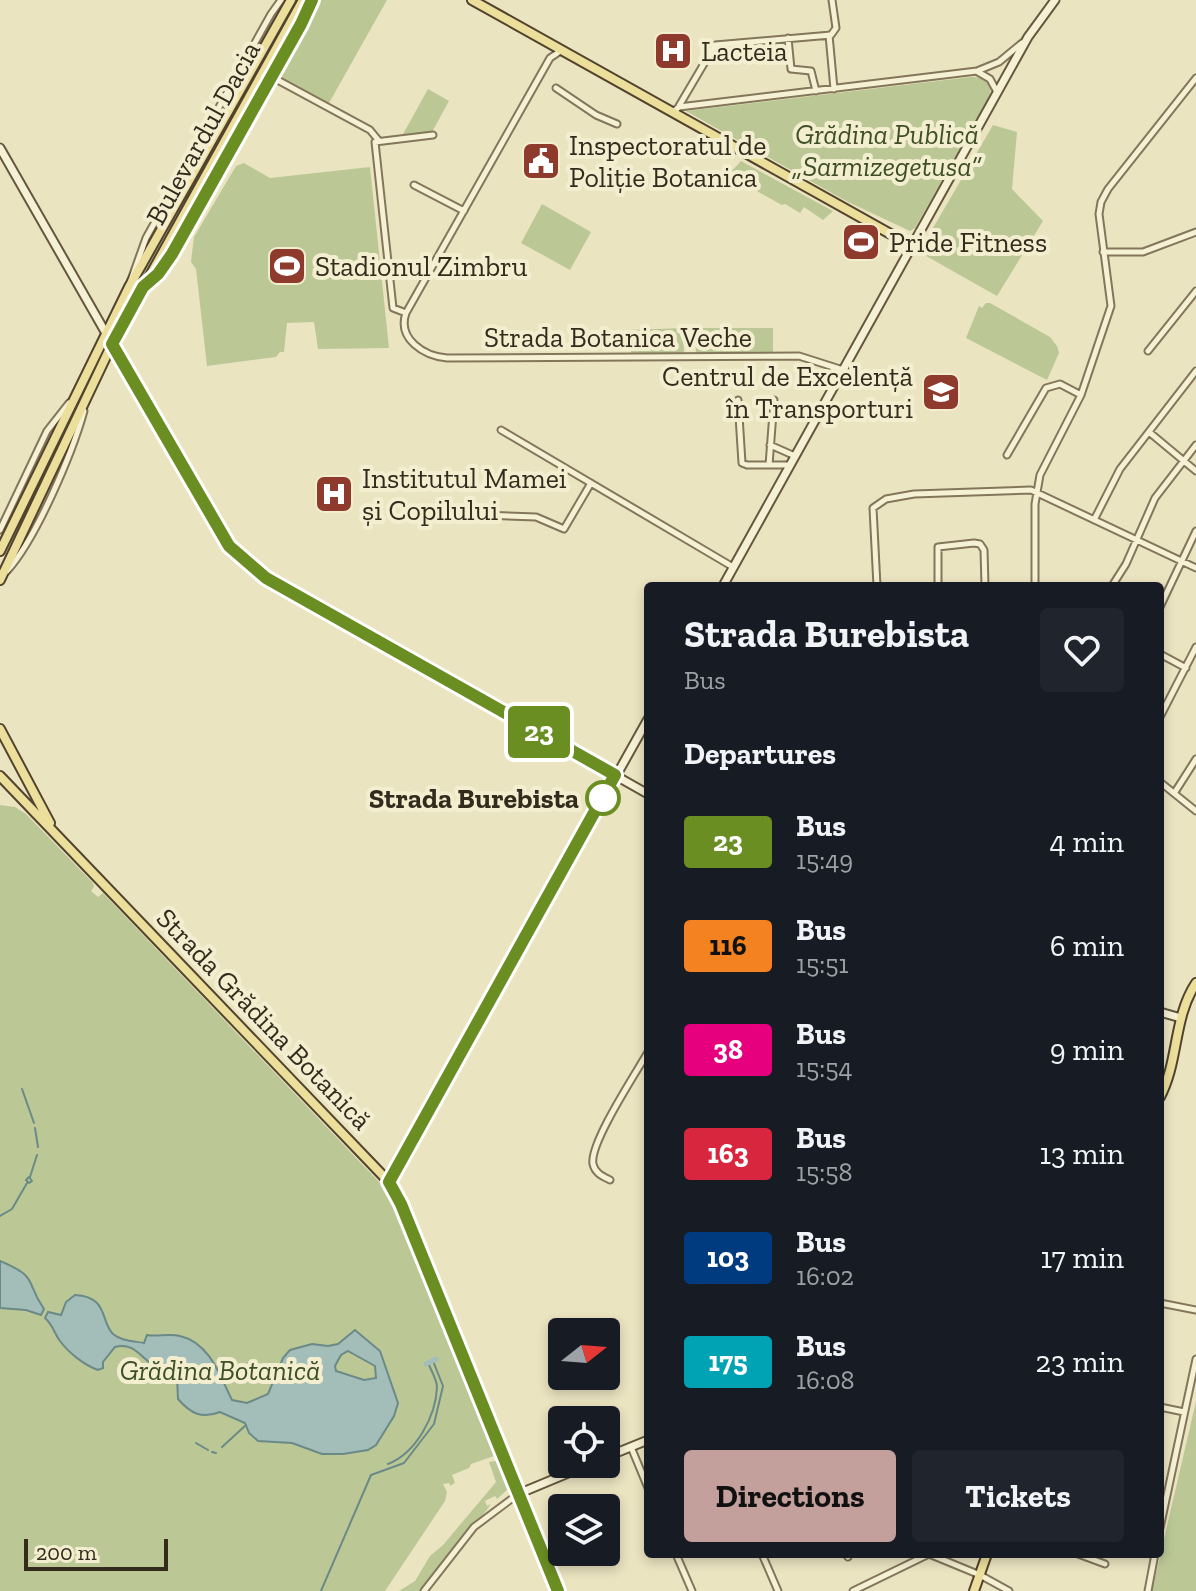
<!DOCTYPE html>
<html lang="en">
<head>
<meta charset="utf-8">
<style>
	body { margin:0; font-family:"Zilla Slab",serif; background:#20242c; color:#f1f3f6; height:100vh; display:flex; flex-direction:column; font-size:30px; white-space:nowrap }
	* { box-sizing:border-box; margin:0 }
	p { font-size:26px; color:#9ea1a6 }
	.icon { flex:none; width:44px; height:44px; fill:none; stroke:currentColor; stroke-width:2; stroke-linecap:round; stroke-linejoin:round }
	.map { position:relative; flex:1; overflow:hidden }
	.panel { position:absolute; left:644px; top:582px; width:520px; height:976px; display:flex; flex-direction:column; background:#171b24; border-radius:8px; box-shadow:0 4px 12px #0003 }
	.panel>* { flex:none }
	.badge { padding:0 16px; border-radius:6px; font-size:28px; line-height:52px }
	.needle { width:52px; rotate:73deg }
	.fabs { position:absolute; left:548px; top:1318px; display:grid; gap:16px }
	.fabs a { display:grid; place-items:center; width:72px; height:72px; border-radius:8px; background:#171b24; box-shadow:0 4px 12px #0003; font-size:40px }
	.scale { position:absolute; left:24px; bottom:20px; width:144px; box-sizing:border-box; padding-left:8px; border:4px solid #342b1d; border-top:0; font-size:22px; line-height:28px; white-space:nowrap; color:#342b1d; -webkit-text-stroke:6px #f3eed0; paint-order:stroke }
	.map>.badge { position:absolute; translate:-50% -50%; box-shadow:0 0 0 4px #fff }
	h2 { padding:0 40px; font-size:30px; line-height:72px }
	.round { display:grid; place-items:center; flex:none; width:84px; height:84px; border-radius:8px; background:#20242c }
	.head { display:flex; align-items:center; justify-content:space-between; height:136px; padding:0 40px }
	h1 { font-size:38px; font-weight:700; line-height:60px }
	.button { display:flex; gap:16px; margin-top:auto; padding:16px 40px }
	.button a { flex:1; height:92px; border-radius:8px; background:#c4a09c; color:#111; font-size:32px; font-weight:700; line-height:92px; text-align:center }
	.button a+a { background:#20242c; color:#f1f3f6 }
	ul { padding:0; list-style:none }
	li { display:flex; align-items:center; gap:24px; height:104px; padding:0 40px }
	li div { flex:1 }
	li b { display:block; font-size:30px }
	li em { font-style:normal }
	li .badge { min-width:88px; font-weight:700; text-align:center }
	.map>svg:first-child { display:block }
	.green { fill:#bbc896 }
	.water { fill:#a3bdb9; stroke:#6b8a87; stroke-width:2; fill-rule:evenodd }
	.lines { fill:none; stroke-linecap:round; stroke-linejoin:round }
	.stream { stroke:#6b8a87; stroke-width:2 }
	.canal { stroke:#a3bdb9; stroke-width:5 }
	.minor-casing { stroke:#83765a; stroke-width:9 }
	.secondary-casing { stroke:#65573d; stroke-width:11 }
	.primary-casing { stroke:#51432e; stroke-width:12 }
	.minor { stroke:#f6f1d4; stroke-width:5 }
	.secondary { stroke:#f6f1d4; stroke-width:7 }
	.primary { stroke:#ecde9b; stroke-width:8 }
	.line-casing { stroke:#fff; stroke-width:18 }
	.line { stroke:#6b8e23; stroke-width:12 }
	.stop-dot { fill:#fff; stroke:#6b8e23; stroke-width:4 }
	.labels { text-anchor:middle; dominant-baseline:central; stroke-width:8; stroke-linejoin:round; paint-order:stroke }
	.poi-label { font-size:28px; fill:#342b1d; stroke:#f3eed0; text-anchor:start }
	.street-label { font-size:28px; fill:#342b1d; stroke:#f3eed0 }
	.park-label { font-size:28px; font-style:italic; fill:#3e4f25; stroke:#f3eed0 }
	.stop-label { font-size:28px; font-weight:bold; fill:#342b1d; stroke:#f3eed0; text-anchor:end }
</style>
</head>
<body>
<div class="map">
<svg width="1196" height="1591" viewBox="0 0 1196 1591">
	<rect width="100%" height="100%" fill="#ebe4c1"/>
	<path class="green" d="M284,0h3l-144,255 5,-15z
		M295,0h3l-174,311 -2,-1z
		M315,0h72l-58,103 -3,1 -49,-29 32,-58z
		M308,1l-6,15 -131,235 -10,13z
		M971,77c11,-1 22,4 19,18l-75,133 -5,3 -64,-30 -160,-90z
		M428,89l21,12 -17,31 -30,4z
		M993,125l24,7 -5,57 31,32 -46,75 -78,-44z
		M741,161l92,50 -10,9 -19,-13 -4,6 -15,-9 -3,1 -54,-30z
		M244,163l26,15 100,-11 19,181 -71,1 -4,-27 -27,1 -3,29h-4l-4,5 -69,9 -11,-97 -5,-7 3,-25 42,-71z
		M542,204l49,28 -21,38 -49,-27z
		M986,303h4l60,34 7,9 2,7 -12,27 -81,-42 13,-32 3,2z
		M683,328l1,25 -53,1 -1,-24z
		M695,328h78v25l-77,1z
		M0,805l15,2 11,7 67,69 1,4 -3,4 7,6 5,-4 277,290 11,15 103,258 -23,8 -2,4 -17,7 3,8 -5,3 -1,-3 -6,1 4,8 -2,9 -60,90h-385z
		M1196,1401v190h-44z
		M496,1461l11,29 -10,9 -2,-3 -10,5 2,5 4,-2 -5,7 -66,80h-21l16,-10 15,-25 13,-11 53,-63 -7,-20z"/>
	<path class="water" d="M0,1261c40,17 24,19 44,48l-3,6 -15,-5 -26,-2z
		M75,1295c34,2 25,26 38,39 8,7 20,7 31,9l3,-8c11,2 22,-2 33,1 30,7 40,40 52,64l15,3 21,-9 15,-36 7,-8 22,-6 16,2 10,-2 17,-14 25,21 18,52 -4,13 -18,29 -8,5 -25,4h-21l-30,-11 -34,-2 -9,-8 -4,-10 -25,-11c-18,7 -29,2 -42,-13l-1,-22 -3,-7c-6,-2 -14,-2 -19,-4 -15,-8 -20,-24 -40,-19l-12,15v6l-5,2c-14,-5 -29,-17 -38,-29 -6,-8 -7,-16 -15,-23l3,-6 13,3 5,-13zM348,1351l27,15 1,12 -12,2 -28,-9 -1,-5 6,-11z"/>
	<g class="lines">
		<path class="stream" d="M22,1089l12,34
			M35,1128l3,19
			M29,1177l3,4 -3,2 -3,-3z
			M30,1177l7,-22
			M0,1216l12,-7 15,-26
			M196,1443l12,7
			M222,1447l24,-22
			M212,1452l4,1
			M388,1464c28,-11 48,-48 49,-77 0,-7 -6,-17 -9,-24
			M321,1591l50,-116 33,-12 30,-39 9,-38 -10,-25"/>
		<path class="canal" d="M426,1364l10,-5"/>
		<g class="minor-casing">
			<path id="minor" d="M829,35l5,54
				M788,38l3,31 20,2 5,20
				M562,50l-12,8 -144,255c-9,26 18,43 41,45l352,-2 44,14
				M978,72l12,7 7,13
				M272,77l98,53 9,11
				M556,88l40,27 21,9
				M679,106l36,-61 116,-10 5,-7 -4,-28
				M673,112l6,-5 298,-36 22,-9 23,-19
				M414,185l50,26
				M1103,252h40l53,-20
				M131,280l15,-42 125,-224 10,-14
				M147,284l11,-10 18,-27 125,-223 11,-24
				M406,313l-13,-5 -18,-166 58,-7
				M1148,351l48,-60
				M738,400l4,63 5,2h43
				M501,430l232,137
				M1149,432l47,39
				M770,445l25,11
				M1007,455l39,-67 14,-4 21,11
				M769,465l5,-65
				M445,503v7l7,4 84,3 28,12 27,-46
				M1094,520l26,-51 76,-98
				M0,530l47,-99 22,-28
				M7,571c29,-32 65,-117 77,-160
				M877,586l-4,-78 13,-9 28,-5 117,-4 165,78
				M938,586v-39l36,-4 6,1 4,6 1,36
				M1035,586v-82l5,-29 41,-80 30,-89 -12,-92 2,-12 7,-13 88,-111
				M1112,586l14,-22 29,-66 41,-53
				M1160,607l36,-76
				M1160,654l26,14
				M1160,717l36,-70
				M1160,782l36,29
				M1175,792l21,-33
				M610,1180c-8,-4 -15,-7 -17,-16 -4,-20 43,-91 55,-112
				M1160,1303l36,7
				M1160,1407l24,5
				M631,1447l17,41
				M1160,1528l36,-169
				M676,1554l16,37
				M762,1554l16,37
				M846,1554l2,3
				M929,1554l51,21 29,16
				M1078,1554l27,10
				M424,1591l50,-64 44,-33
				M853,1591l76,-37
				M1148,1591l7,-37"/>
		</g>
		<g class="secondary-casing">
			<path id="secondary" d="M0,148l203,355 32,50 31,25 382,216
				M723,586l305,-549 27,-37
				M1160,1012l21,6
				M389,1182l259,-463
				M606,1457l42,-17
				M518,1494l72,-30"/>
		</g>
		<g class="primary-casing">
			<path id="primary" d="M472,0l440,246
				M0,551l129,-264 162,-287
				M0,580l112,-236 191,-344
				M0,729l50,94
				M0,776l389,406 12,22 156,387
				M1160,1097c19,-36 13,-79 36,-114
				M974,1591l13,-37"/>
		</g>
		<use href="#minor" class="minor"/>
		<use href="#secondary" class="secondary"/>
		<use href="#primary" class="primary"/>
	</g>
	<g class="lines">
		<g class="line-casing">
			<path id="line" d="M312,0l-11,24 -129,230 -14,20 -15,13 -31,57 117,202 37,32 349,197 -226,407 12,22 157,387"/>
		</g>
		<use href="#line" class="line"/>
	</g>
	<defs>
		<g id="hospital-square" transform="scale(2)"><rect x="-9" y="-9" width="18" height="18" rx="4" fill="#8e3b2e" stroke="#f3eed0"/><path d="M-5-5h3v3.5h4V-5h3V5h-3V1.5h-4V5h-3Z" fill="#fff"/></g>
		<g id="civic-square" transform="scale(2)"><rect x="-9" y="-9" width="18" height="18" rx="4" fill="#8e3b2e" stroke="#f3eed0"/><path d="M-.6-6.5H3V-4.5H.6V-3L4-1V1h2V6H-6V1h2V-1L-.6-3ZM-1.2 2.5V6h2.4V2.5Z" fill="#fff"/></g>
		<g id="stadium-square" transform="scale(2)"><rect x="-9" y="-9" width="18" height="18" rx="4" fill="#8e3b2e" stroke="#f3eed0"/><path d="M0-5a6.5 5 0 1 0 0 10a6.5 5 0 1 0 0-10ZM-3.5-1.8h7v3.6h-7Z" fill="#fff"/></g>
		<g id="university-square" transform="scale(2)"><rect x="-9" y="-9" width="18" height="18" rx="4" fill="#8e3b2e" stroke="#f3eed0"/><path d="M0-5L7-2L0 1L-7-2ZM-4 1L0 2.5L4 1V4Q0 6-4 4Z" fill="#fff"/></g>
	</defs>
	<g fill-rule="evenodd">
		<use href="#hospital-square" x="673" y="51"/>
		<use href="#civic-square" x="541" y="161"/>
		<use href="#stadium-square" x="861" y="242"/>
		<use href="#stadium-square" x="287" y="266"/>
		<use href="#university-square" x="941" y="392"/>
		<use href="#hospital-square" x="334" y="494"/>
	</g>
	<circle class="stop-dot" cx="603" cy="798" r="16"/>
	<g class="labels">
		<g class="poi-label">
			<text x="701" y="51">Lacteia</text>
			<text x="569" y="145">Inspectoratul de<tspan x="569" dy="32">Poliție Botanica</tspan></text>
			<text x="889" y="242">Pride Fitness</text>
			<text x="315" y="266">Stadionul Zimbru</text>
			<text x="913" y="376" text-anchor="end">Centrul de Excelență<tspan x="913" dy="32">în Transporturi</tspan></text>
			<text x="362" y="478">Institutul Mamei<tspan x="362" dy="32">și Copilului</tspan></text>
		</g>
		<g class="street-label">
			<text transform="translate(203 133) rotate(-61)">Bulevardul Dacia</text>
			<text x="618" y="337">Strada Botanica Veche</text>
			<text transform="translate(264 1019) rotate(46)">Strada Grădina Botanică</text>
		</g>
		<g class="park-label">
			<text x="887" y="134">Grădina Publică<tspan x="887" dy="32">„Sarmizegetusa”</tspan></text>
			<text x="220" y="1370">Grădina Botanică</text>
		</g>
		<g class="stop-label">
			<text x="579" y="798">Strada Burebista</text>
		</g>
	</g>
</svg>
<div class="fabs">
<a><svg class="needle" viewBox="-14 -14 28 28"><path d="M0-13l5 13h-10z" fill="#e53935"/><path d="M0 13l5-13h-10z" fill="#9ea1a6"/></svg></a>
<a><svg class="icon" aria-label="locate" viewBox="0 0 24 24"><circle cx="12" cy="12" r="6"/><path d="M12 2v4M12 18v4M2 12h4M18 12h4"/></svg></a>
<a><svg class="icon" aria-label="layers" viewBox="0 0 24 24"><path d="M12 4l9 5-9 5-9-5zM3 14l9 5 9-5"/></svg></a>
</div>
<div class="scale">200 m</div>
<b class="badge" style="left:539px;top:732px;background:#6b8e23;color:#fff">23</b>
<section class="panel">
<div class="head"><div><h1>Strada Burebista</h1><p>Bus</p></div><a class="round"><svg class="icon" aria-label="heart" viewBox="0 0 24 24"><path d="M12 20l-8-8c-3-5 5-10 8-4 3-6 11-1 8 4z"/></svg></a></div>
<h2>Departures</h2>
<ul>
<li><span class="badge" style="background:#6b8e23;color:#fff">23</span><div><b>Bus</b><p>15:49</p></div><em>4 min</em></li>
<li><span class="badge" style="background:#f58220;color:#111">116</span><div><b>Bus</b><p>15:51</p></div><em>6 min</em></li>
<li><span class="badge" style="background:#e6007e;color:#fff">38</span><div><b>Bus</b><p>15:54</p></div><em>9 min</em></li>
<li><span class="badge" style="background:#d7263d;color:#fff">163</span><div><b>Bus</b><p>15:58</p></div><em>13 min</em></li>
<li><span class="badge" style="background:#003b80;color:#fff">103</span><div><b>Bus</b><p>16:02</p></div><em>17 min</em></li>
<li><span class="badge" style="background:#00a3b4;color:#fff">175</span><div><b>Bus</b><p>16:08</p></div><em>23 min</em></li>
</ul>
<div class="button"><a>Directions</a><a>Tickets</a></div>
</section>
</div>
</body>
</html>
